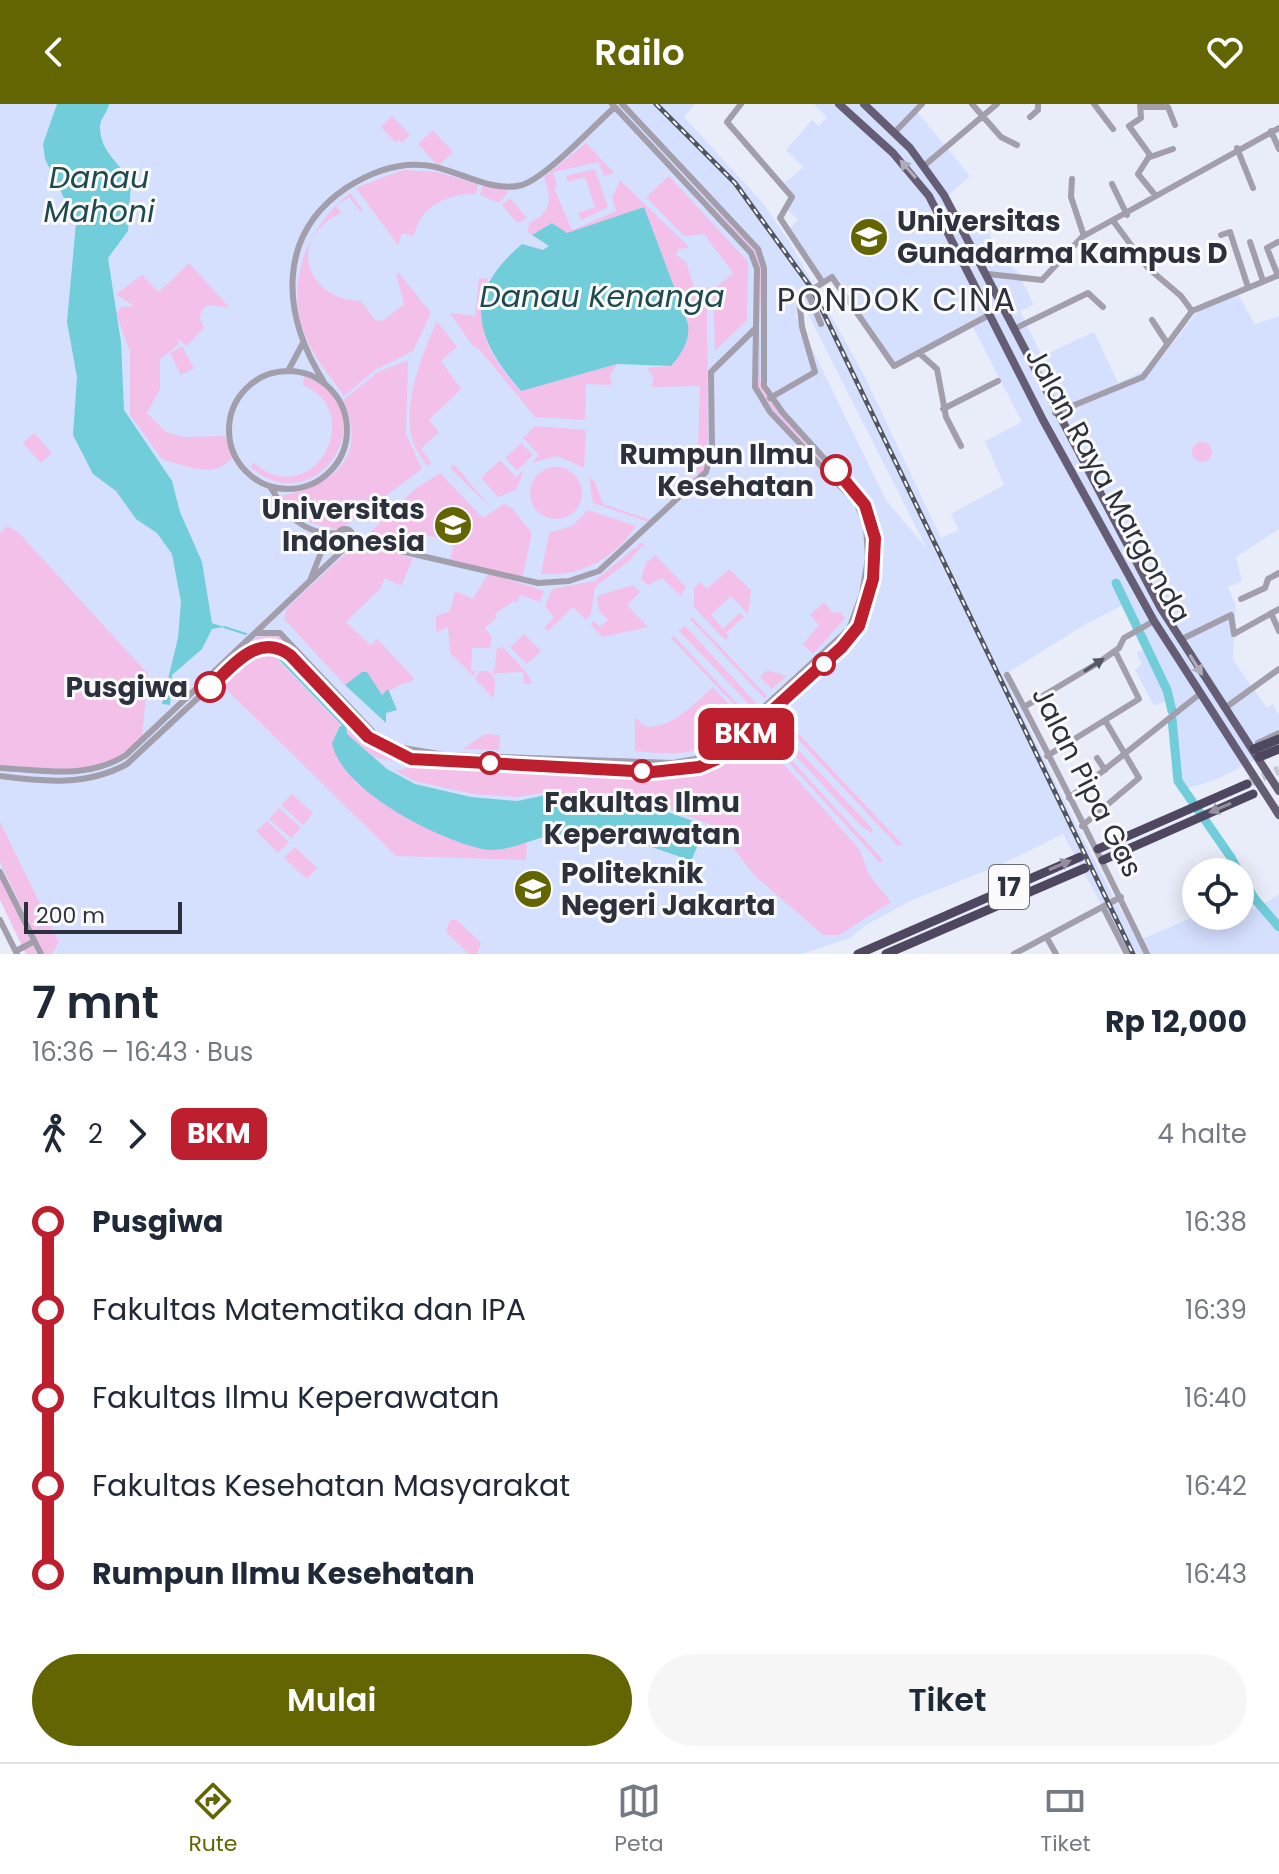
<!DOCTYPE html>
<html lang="id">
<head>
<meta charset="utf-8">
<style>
	body { margin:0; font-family:Poppins,sans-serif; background:#f6f6f7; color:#1f2937; height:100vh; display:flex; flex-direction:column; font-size:30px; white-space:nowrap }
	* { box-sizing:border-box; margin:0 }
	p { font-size:26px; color:#747a83 }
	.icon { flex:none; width:44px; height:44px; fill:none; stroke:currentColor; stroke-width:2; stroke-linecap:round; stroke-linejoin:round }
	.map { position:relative; height:850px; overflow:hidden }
	.details { display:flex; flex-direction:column; background:#fff; flex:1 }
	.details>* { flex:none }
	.badge { padding:0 16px; border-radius:12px; font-size:28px; line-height:52px }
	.tools { position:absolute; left:1182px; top:754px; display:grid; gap:16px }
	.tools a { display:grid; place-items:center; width:72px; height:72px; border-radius:50%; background:#fff; box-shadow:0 4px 20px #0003; font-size:40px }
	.scale { position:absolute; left:24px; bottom:20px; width:158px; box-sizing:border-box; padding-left:8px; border:4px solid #2c313d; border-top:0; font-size:22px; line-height:28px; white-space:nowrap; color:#2c313d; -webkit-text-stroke:6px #fbfbfb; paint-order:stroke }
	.map>.badge { position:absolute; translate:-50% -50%; box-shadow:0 0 0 4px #fff }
	.legs { display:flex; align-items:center; gap:12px; height:88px; padding:0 32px; font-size:26px }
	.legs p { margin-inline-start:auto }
	.headline { display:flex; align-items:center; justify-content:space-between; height:136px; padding:0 32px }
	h1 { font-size:44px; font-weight:600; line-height:60px }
	.cta { display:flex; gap:16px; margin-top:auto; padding:16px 32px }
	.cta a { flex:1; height:92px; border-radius:48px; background:#626501; color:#fff; font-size:32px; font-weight:600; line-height:92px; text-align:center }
	.cta a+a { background:#f6f6f7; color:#1f2937 }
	ul { padding:0 32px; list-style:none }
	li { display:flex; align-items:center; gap:28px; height:88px; font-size:30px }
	li i { display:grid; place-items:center; width:12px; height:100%; margin:0 10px; background:currentColor }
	li i::after { content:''; width:20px; height:20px; margin:-10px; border:6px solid; border-radius:50%; background:#fff }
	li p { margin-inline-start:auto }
	li:first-child i { background:linear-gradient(#0000 50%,currentColor 0) }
	li:last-child i { background:linear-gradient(currentColor 50%,#0000 0) }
	header { display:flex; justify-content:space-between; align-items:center; height:104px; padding:0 32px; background:#626501; color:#fff; font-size:36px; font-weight:600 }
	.dock { display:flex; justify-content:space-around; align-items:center; height:112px; border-top:2px solid #e0e1e3; background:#fff; font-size:22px; color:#747a83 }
	.dock a { display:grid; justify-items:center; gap:4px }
	.dock .selected { color:#626501 }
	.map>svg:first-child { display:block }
	.built { fill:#d5e0ff; fill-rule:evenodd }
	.green { fill:#f2c0e8 }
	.water { fill:#70cdd9 }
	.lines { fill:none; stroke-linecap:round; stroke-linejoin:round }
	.stream { stroke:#70cdd9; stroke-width:2 }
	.river { stroke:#70cdd9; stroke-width:9 }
	.highway-tunnel { stroke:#c3c7d4; stroke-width:9; stroke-dasharray:9 4.5; stroke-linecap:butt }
	.minor { stroke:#a29eab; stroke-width:6 }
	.major { stroke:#655d74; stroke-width:8 }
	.highway { stroke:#4f4660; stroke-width:9 }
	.rail-casing { stroke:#515662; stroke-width:5 }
	.rail { stroke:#fbfbfb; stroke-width:2; stroke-dasharray:6; stroke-linecap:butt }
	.oneway { fill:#b0acb8 }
	.oneway2 { fill:#555764 }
	.oneway3 { fill:#948e9e }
	.line-1-casing { stroke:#fff; stroke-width:18 }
	.line-1 { stroke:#bd1f2e; stroke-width:12 }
	.stop-1-dot { fill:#fff; stroke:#bd1f2e; stroke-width:4 }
	.labels { text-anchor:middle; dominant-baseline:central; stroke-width:6; stroke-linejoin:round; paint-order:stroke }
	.shield { fill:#fbfbfb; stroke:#6a6e76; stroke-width:2 }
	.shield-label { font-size:26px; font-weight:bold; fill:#2c313d }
	.poi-label { font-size:28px; font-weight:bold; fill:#2c313d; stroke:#fbfbfb; text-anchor:start }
	.stop-label { font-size:28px; font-weight:bold; fill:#2c313d; stroke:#fbfbfb; text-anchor:end }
	.street-label { font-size:28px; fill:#2c313d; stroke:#fbfbfb }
	.water-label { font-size:30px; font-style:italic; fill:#1e494e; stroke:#fbfbfb }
	.quarter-label { font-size:32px; letter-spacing:2px; fill:#2c313d; stroke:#fbfbfb }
</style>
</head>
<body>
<header><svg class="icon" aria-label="back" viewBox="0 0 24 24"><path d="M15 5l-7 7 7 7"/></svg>Railo<svg class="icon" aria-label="heart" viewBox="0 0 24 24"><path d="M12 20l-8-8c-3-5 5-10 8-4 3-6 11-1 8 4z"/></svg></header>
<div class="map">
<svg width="1279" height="850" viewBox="0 0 1279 850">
	<rect width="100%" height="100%" fill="#e9edfa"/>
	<path class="built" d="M0,0h695l-11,13 78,85 27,39 74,132 78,165 18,-8 -8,-16 53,-29 -19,-44 37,-19 -51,-99 -75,41 -39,-51 -8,-21 -14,-16 -12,4 -33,-52 8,-9 -15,-13 10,-11 -9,-11 19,-17 -17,-17 26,-30 7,6 8,-9 -14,-13h104l-3,4 56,68 -22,20 19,33 21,-8 4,24 25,26 17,34 -14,6 22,45 52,-24 24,51 38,-18 49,-63 31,-11 19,33 24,-8v213l-43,28 6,24 -14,6 8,19 -3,54 34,48 6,-4 6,11v13l-11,13 3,11 -56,28 -37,11 -10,-91 -14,6 -19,-36 7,-6 -5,-11 10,-5 -20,-45 -41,21 -82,51 73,152 60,114 59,-25h44v-19l4,-2 10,15 25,-16v60h-151l-65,-120 -63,31 -88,35 -46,25 -16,13 -48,16h-776l-26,-54zM805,204l122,241 -41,-49 -91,-186z"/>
	<path class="green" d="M392,12l18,19 -8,8 -3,-3 -3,3 -15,-16z
		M433,26l20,22 -15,14 -20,-22z
		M586,39l28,30 -10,3 -6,-14 -45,10 4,14 -3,2 18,42 44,-19 -4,-13 8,-18 67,65 2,3 -11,1 -2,6 10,7 9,27 12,-2 1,173 -7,15 -49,45 -3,2 -56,-19 -4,-26 6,5 8,22 48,16 34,-32 1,-8 11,-3 3,-91 -49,1 3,-9 -7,-10 24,-2 15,-22 2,-20 -44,-117 -78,27 -14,-11 -20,12 -4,-2 1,-10c23,-10 23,-25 15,-46z
		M661,45l94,101 6,13v55l-2,-49 -6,-18z
		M595,65l13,38 -26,13 -4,-7 17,-6 -10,-30 -17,5 -2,-6z
		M403,66l34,2 41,12 -2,10c-28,-1 -56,12 -62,42l-12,-3 -4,12 -42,-57z
		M669,72l79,86 -1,58 -32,31 -2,-61 20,-17 -29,-39 -20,2 -38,-39z
		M483,82l25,4v2l-9,11 -19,-8z
		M350,89l13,17 -2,2 -12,-15 -13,9 5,7c-54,24 -37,86 20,88l14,19 8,1 21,-17 -8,-30 3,-1 32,40 -18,38 -38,19 -31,26c-12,-18 -26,-33 -35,-52 -27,-56 -4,-116 41,-151z
		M510,94l17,20 -10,5 -15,-18z
		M189,159l40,44c-11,2 -25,-10 -29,10l4,11 -17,18 -9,-7 1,5 -19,15v30l-13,24 19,19 17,5 42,-1 8,21c-19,23 -48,9 -71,2l-32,-44v-63l-14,-39 6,-6 12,-1 -18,-12 26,-19 17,17z
		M479,174l9,1c-15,51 0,74 32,112l97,-27 -7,12 2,9 -26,-1 -1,36 -50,-3 -55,-67 -8,-5 -22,-32 25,3z
		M437,217l20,26 -16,14 20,28 -32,31 10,12 -18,17 11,14 -5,3c-5,-8 -13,-18 -15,-28 -10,-33 11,-87 25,-117z
		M760,223v53l4,12 77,89 -64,-66 -19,-27z
		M182,242l12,22 -13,7 -11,-22z
		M408,256l-2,74 16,35 -83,61 -42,-11 -16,-23c53,-10 88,-40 62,-96l35,-28z
		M304,272c86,30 16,150 -54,91l4,-4c58,50 114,-50 49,-78z
		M535,322l51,4 -2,38 -26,-12 -27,7 8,-8 -16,-17z
		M34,329l18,20 -11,10 -18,-20z
		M1192 348a10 10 0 1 1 20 0a10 10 0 1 1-20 0Z
		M521,339l12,12 -16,16 -12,-13z
		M500,356l16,17 8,-7 -8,20 -18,7 -17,-19z
		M451,361h4l35,42 -39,-38z
		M530 389a26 26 0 1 1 52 0a26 26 0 1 1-52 0Z
		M440,369l43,45 21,-14 9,5 19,24 -9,42 -3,3 -70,-17 4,-20 -30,-6 -5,19 -56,-15 52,-50z
		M588,406l48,16c-22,33 -55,51 -95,48l8,-41 23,-7z
		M7,422l11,6 130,142 -6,64 -29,23 -38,9 -75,-3v-234z
		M641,439l8,6 -7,-3 -12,14 -35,27 -4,27 -5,6 -13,-13 -25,24 -4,-3 10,-10 -9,-12 7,-17 42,-8z
		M356,440l57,14 -12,28 -16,-8 -5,11 -34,33 24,23 7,-6 37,39 -3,4 -8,1 -21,12 -12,-18 -8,-5 -17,13 -61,-66 3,-11z
		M655,451l31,32 -5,9 -19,-18 -14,7 -7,-6 5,-16z
		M729,465l22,21 -3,24 -17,-18 -20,19 12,14 17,-16 4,4 -18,16 3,4 -4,3 -31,-33v-19l6,-6 7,7z
		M489,469l55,18 -4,11 -20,-7 -3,8 -3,-2 -19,13 2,3 -12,11 7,9 -2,11h-18l-1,22 5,1 -3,5 -23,-23 -2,-26 -12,5v-16l14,-5 5,-20 18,8z
		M633,481l7,7 -13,13 21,22 -46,10 -12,-13 4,-3 6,6 8,-7 -9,-9 -2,-15z
		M824,498l9,11 7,-1 5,6 -32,36 -10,-10 16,-19 -9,-10z
		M692,513l75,79 -2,3 -75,-80z
		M685,522l72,78 -3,5 -75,-78z
		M524,530l17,17 -14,13 -17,-17z
		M273,531l9,3 37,40 -40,-33h-21l-23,13 22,-21z
		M674,532l72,77 -1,3 -74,-78z
		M503,543l24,26 5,11h-8l-1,-12 -28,1v3l-4,-5h3l3,-23z
		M269,547l72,74 -5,8 20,50 42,29 50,25 56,12 23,-7 -1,18 -130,-4 -175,-172 14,-13 4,3 4,-6 -2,-3 13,-10z
		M277,548l11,4 79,86 27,16 -1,3 -19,-4 -27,-23 -1,-9z
		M767,566l20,6 -15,13 -12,-12z
		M479,567h9l7,8 -1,20 -19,-20z
		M713,583l28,31c-40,38 -52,38 -106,33v-34l9,9c27,5 50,-23 69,-39z
		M779,609l123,131 -4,2 -122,-130z
		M767,613l105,111v5l-10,-6 -99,-106z
		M753,619c-14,14 -29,31 -48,39 -23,10 -108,9 -131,2l108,1 31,-11z
		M763,625l120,131 -3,3 -120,-132z
		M756,629l104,117 9,25 22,27 -52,33h-16l-68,-59 -38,-49 -59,-22 -64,-10 -53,-2 -24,4 -45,-3 -57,-13 -20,-10 16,-4 237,12c50,-4 70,-14 108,-46z
		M485,630l15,1 -1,15 -36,-1z
		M292,690l21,19 -10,12 -22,-20z
		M279,704l22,20 -10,10 -22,-19z
		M267,717l22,21 -11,11 -22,-22z
		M0,718l59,120 -7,12h-8l-44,-92z
		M295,743l22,21 -10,11 -23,-21z
		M0,773l37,77h-11l-26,-54z
		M450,816h7l24,23 -4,11h-8l-23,-22z"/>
	<path class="water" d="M57,0h52c-1,8 -9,14 -9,23 0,26 21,36 31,56l-3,48 -20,27 13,84 3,68 48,71 8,31 22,50 10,61 12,4 -12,2 -10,20 -30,26 -2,30 -8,-1 16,-66 3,-36 -9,-48 -15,-21 -21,-14 -20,-28 -23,-17 -20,-39 4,-58 -10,-55 9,-99 -31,-64 -2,-15z
		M644,103l44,117c2,17 -6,29 -17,42l-54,-2 -96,27c-47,-54 -59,-96 1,-147l21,6 6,-4 -17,-11 20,-12 15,10z
		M362,568h5l15,23 6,-6 9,21 -11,3v10l-41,-38z
		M346,621l1,9 40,35 28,15 56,13 46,4 24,-5 54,3 67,11 37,13 5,8 -13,30c-46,-17 -81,-30 -131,-27 -26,2 -51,20 -78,15 -44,-10 -141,-58 -150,-106l8,-17z"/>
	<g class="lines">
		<path class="stream" d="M224,523l22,7
			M272,547l71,74"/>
		<path class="river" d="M1116,479l51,107 5,21
			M1172,615l6,62 52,75 24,42 25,29"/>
		<path class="highway-tunnel" d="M1250,678l29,-12"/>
		<path class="minor" d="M741,0l-14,18 65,75 -12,21 43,65
			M972,0l29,33 16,8
			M1094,0l19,25
			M1140,0l1,14 -12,8 21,29 -12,19 17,21
			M1141,3h27l7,18
			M1030,13l8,-7v-6
			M1271,27l8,18
			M895,28l27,-28
			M1237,44l16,40
			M1150,53l23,-8
			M925,61l72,-61
			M1072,75l-1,18 13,39
			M1112,80l15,31
			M1114,118l34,46 33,28 11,15
			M1221,131l9,-3 18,55
			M1250,138l13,39
			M1278,138l-11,6 11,28
			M988,170l54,6 40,-43 197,-109
			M807,187l14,33
			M1152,216l15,23
			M1014,225l74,-36 15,14
			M919,249l18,16 9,48 15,29
			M229 326a59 59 0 1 1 118 0a59 59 0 1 1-118 0Z
			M288,267l15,-28
			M324,278c-41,-65 -50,-145 22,-194 22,-14 48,-25 75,-23 32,1 68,29 101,20 25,-8 71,-59 93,-78
			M770,294l45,-26 -13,-45 -3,-29 33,-21 62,89 97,-52
			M943,305l55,-28
			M1055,309l88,-36 49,-66 87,-36
			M271,384c16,27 33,48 67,45
			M337 433a8 8 0 1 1 16 0a8 8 0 1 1-16 0Z
			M353,436l185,43 31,-2 30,-10 107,-99 6,-22 -1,-78 44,-43
			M311,474l11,-28 15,-15
			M1241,495l24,-11 3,-9 11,-6
			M1271,509l8,18
			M256,529h24l94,100 23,14 48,8 228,8 22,-4 23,-10 131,-120 13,-35 6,-36 -2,-32 -9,-22 -87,-92 -15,-25 2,-118 -6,-16 -139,-149
			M1180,536l51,-25 3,19 45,-25
			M1007,571c49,92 95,186 140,279
			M1024,603l74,-44 21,-15 5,-10 30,-17
			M1225,604l54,-39
			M1258,639l21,-10
			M1047,652l92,-57 -24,-48
			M1097,654l8,12
			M0,664c45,2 86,12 126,-13l223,-211
			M0,672c44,6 87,10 127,-12l116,-108 25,-10 22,9 88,91 33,13 241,13 47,-5 23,-12 133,-122 18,-54v-55l-12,-25 -78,-86 -19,-27v-118l-6,-19 -136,-145
			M1069,694l132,-105
			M1082,722l57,-48 -33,-56
			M0,768l41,82
			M1104,805l23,45
			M0,816l17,34
			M1047,834l9,16
			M16,847l15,-8
			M1014,850l107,-57"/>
		<path class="major" d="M839,0l54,49 36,43 114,224 111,201 125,194
			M864,0l46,44 34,47 216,412 119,184"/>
		<path class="highway" d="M1254,645l25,-10
			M1259,653l20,-8
			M1098,745l149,-65
			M1103,756l150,-66
			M858,850l222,-97
			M886,850l199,-86"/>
		<g class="rail-casing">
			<path id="rail" d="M656,0l79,79 77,106 321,665"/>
		</g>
		<use href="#rail" class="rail"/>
	</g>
	<defs><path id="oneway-solid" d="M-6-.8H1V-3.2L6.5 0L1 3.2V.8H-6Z" transform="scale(2)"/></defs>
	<g class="oneway">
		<use href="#oneway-solid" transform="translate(908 65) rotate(-131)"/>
		<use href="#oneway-solid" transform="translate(1196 561) rotate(58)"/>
	</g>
	<use class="oneway2" href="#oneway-solid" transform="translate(1094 561) rotate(-33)"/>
	<g class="oneway3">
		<use href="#oneway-solid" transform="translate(1220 704) rotate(157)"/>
		<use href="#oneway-solid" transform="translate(1060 761) rotate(-23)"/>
	</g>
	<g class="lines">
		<g class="line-1-casing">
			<path id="line-1" d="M210,583c22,-20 48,-56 80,-32l78,82 43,22 241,13 47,-5 18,-8 27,-23 98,-89 17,-21 14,-47 2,-41 -10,-33 -29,-35"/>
		</g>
		<use href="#line-1" class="line-1"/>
	</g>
	<defs>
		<g id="university-disc" transform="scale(2)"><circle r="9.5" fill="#626501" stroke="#fbfbfb"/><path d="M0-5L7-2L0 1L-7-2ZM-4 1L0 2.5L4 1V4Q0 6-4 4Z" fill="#fff"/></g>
	</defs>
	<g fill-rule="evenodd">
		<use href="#university-disc" x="869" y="133"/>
		<use href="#university-disc" x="453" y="421"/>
		<use href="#university-disc" x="533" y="785"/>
	</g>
	<g class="stop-1-dot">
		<circle cx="836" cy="366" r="14"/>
		<circle cx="824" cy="560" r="10"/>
		<circle cx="210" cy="583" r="14"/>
		<circle cx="490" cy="659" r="10"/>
		<circle cx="642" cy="667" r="10"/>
	</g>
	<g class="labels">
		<rect class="shield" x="989" y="761" width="40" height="44" rx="6"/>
		<g class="shield-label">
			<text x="1009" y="783">17</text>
		</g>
		<g class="poi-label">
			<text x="897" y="117">Universitas<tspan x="897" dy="32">Gunadarma Kampus D</tspan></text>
			<text x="425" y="405" text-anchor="end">Universitas<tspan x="425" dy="32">Indonesia</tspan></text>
			<text x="561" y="769">Politeknik<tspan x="561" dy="32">Negeri Jakarta</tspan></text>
		</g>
		<g class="stop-label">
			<text x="814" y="350">Rumpun Ilmu<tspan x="814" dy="32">Kesehatan</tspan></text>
			<text x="188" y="583">Pusgiwa</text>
			<text x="642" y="698" text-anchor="middle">Fakultas Ilmu<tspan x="642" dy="32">Keperawatan</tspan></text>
		</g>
		<g class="street-label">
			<text transform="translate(1108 381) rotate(61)">Jalan Raya Margonda</text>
			<text transform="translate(1087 678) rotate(63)">Jalan Pipa Gas</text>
		</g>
		<g class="water-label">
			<text x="99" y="73">Danau<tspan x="99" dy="34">Mahoni</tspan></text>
			<text x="602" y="192">Danau Kenanga</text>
		</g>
		<g class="quarter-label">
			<text x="897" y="195">PONDOK CINA</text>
		</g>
	</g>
</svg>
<div class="tools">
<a><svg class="icon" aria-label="locate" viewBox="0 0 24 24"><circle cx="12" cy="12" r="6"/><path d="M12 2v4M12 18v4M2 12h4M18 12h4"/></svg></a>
</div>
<div class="scale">200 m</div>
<b class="badge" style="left:746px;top:630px;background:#bd1f2e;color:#fff">BKM</b>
</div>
<section class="details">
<div class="headline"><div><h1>7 mnt</h1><p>16:36 – 16:43 · Bus</p></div><b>Rp 12,000</b></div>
<div class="legs"><svg class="icon" aria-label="walk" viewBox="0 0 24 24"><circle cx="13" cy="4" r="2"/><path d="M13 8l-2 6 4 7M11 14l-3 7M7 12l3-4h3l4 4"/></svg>2<svg class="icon" aria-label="forward" viewBox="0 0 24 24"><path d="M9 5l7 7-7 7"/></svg><b class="badge" style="background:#bd1f2e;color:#fff">BKM</b><p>4 halte</p></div>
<ul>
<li><i style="color:#bd1f2e"></i><b>Pusgiwa</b><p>16:38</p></li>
<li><i style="color:#bd1f2e"></i><span>Fakultas Matematika dan IPA</span><p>16:39</p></li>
<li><i style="color:#bd1f2e"></i><span>Fakultas Ilmu Keperawatan</span><p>16:40</p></li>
<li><i style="color:#bd1f2e"></i><span>Fakultas Kesehatan Masyarakat</span><p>16:42</p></li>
<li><i style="color:#bd1f2e"></i><b>Rumpun Ilmu Kesehatan</b><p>16:43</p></li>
</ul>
<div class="cta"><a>Mulai</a><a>Tiket</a></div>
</section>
<nav class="dock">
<a class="selected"><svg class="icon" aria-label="directions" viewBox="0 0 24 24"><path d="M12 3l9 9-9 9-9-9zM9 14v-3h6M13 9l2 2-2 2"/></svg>Rute</a>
<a><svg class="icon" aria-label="map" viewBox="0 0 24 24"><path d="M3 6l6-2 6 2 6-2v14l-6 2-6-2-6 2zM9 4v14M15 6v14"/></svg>Peta</a>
<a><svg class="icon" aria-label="tickets" viewBox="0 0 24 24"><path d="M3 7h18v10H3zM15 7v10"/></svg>Tiket</a>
</nav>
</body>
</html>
